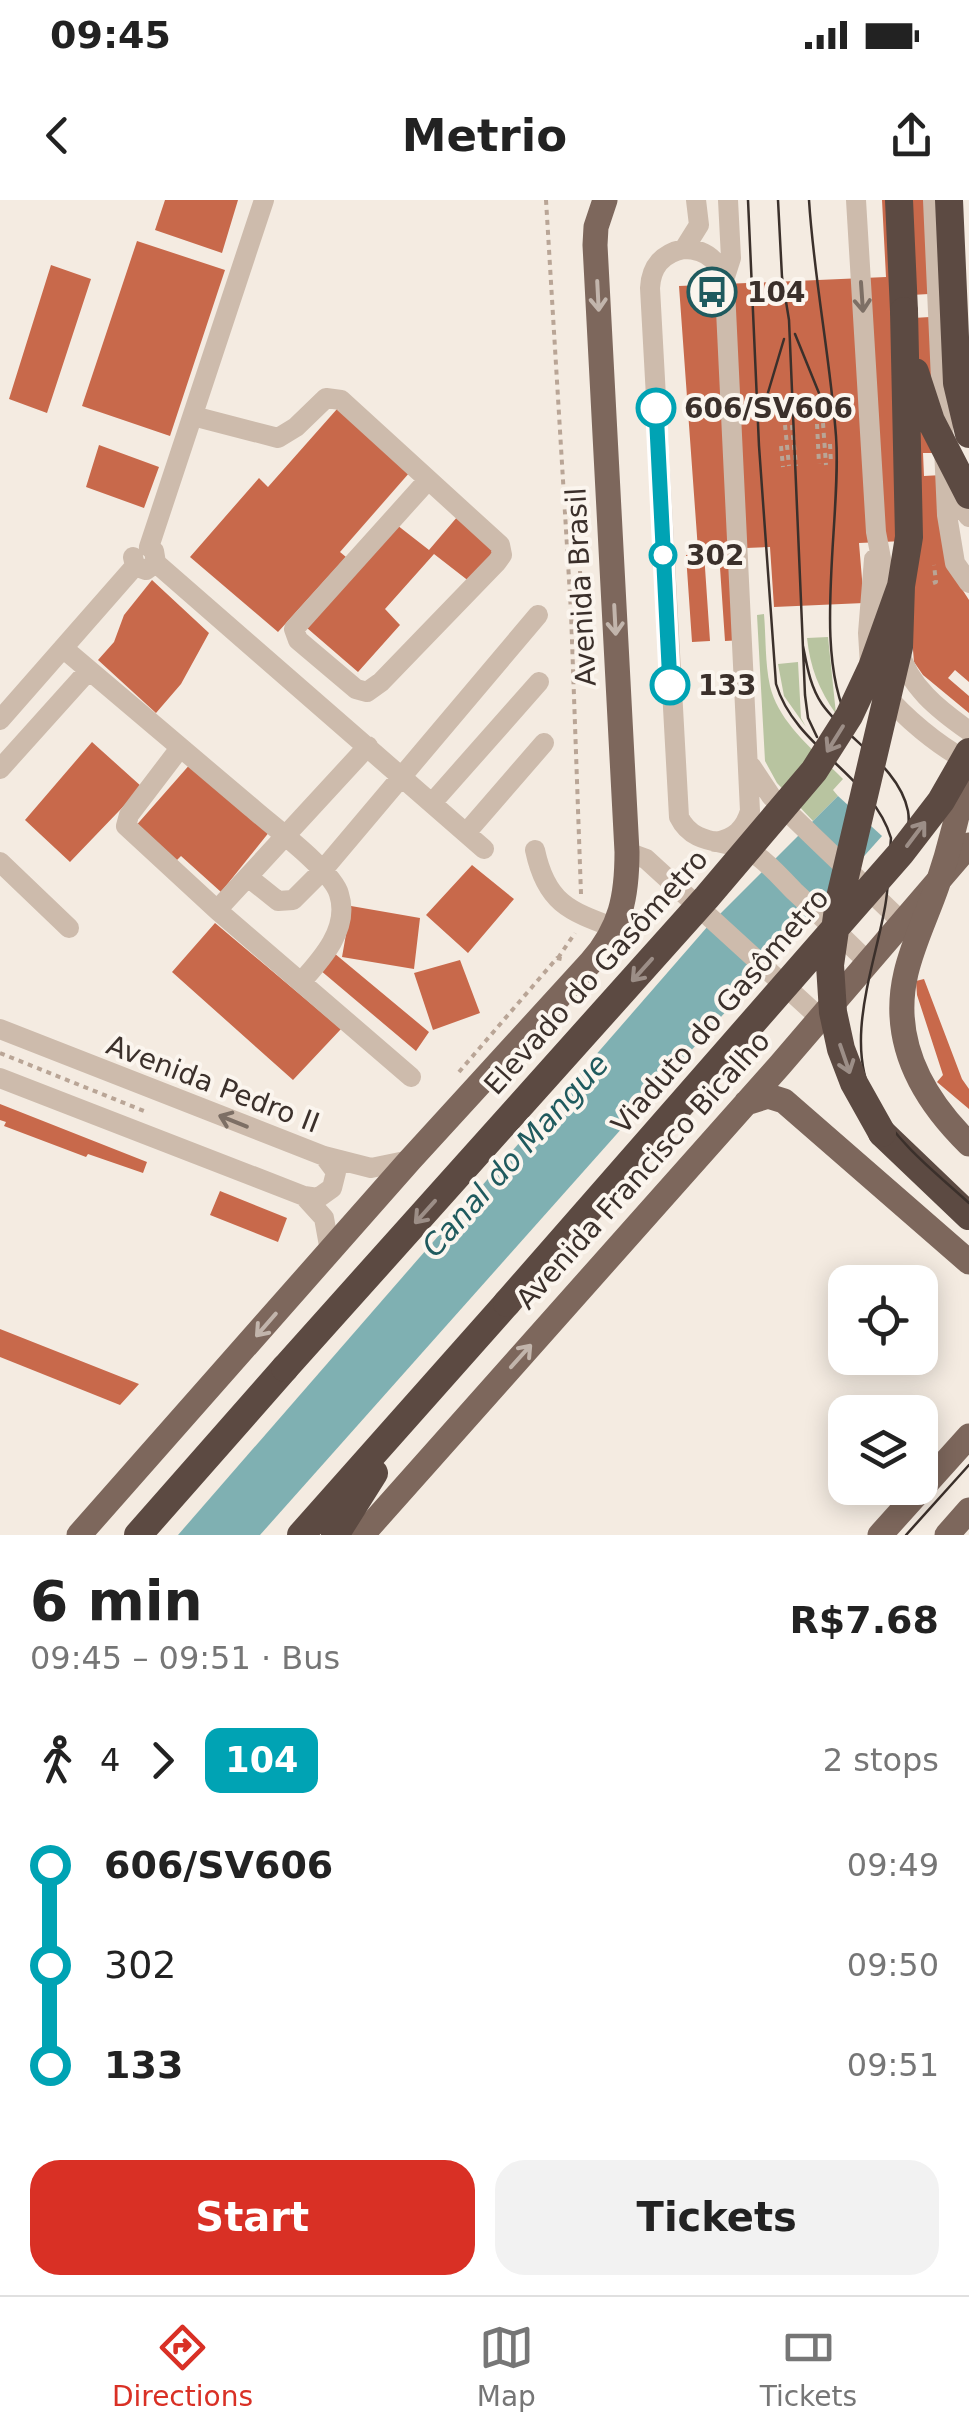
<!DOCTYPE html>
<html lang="en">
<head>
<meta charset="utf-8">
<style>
	body { margin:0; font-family:"DejaVu Sans",sans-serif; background:#f2f2f2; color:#222; height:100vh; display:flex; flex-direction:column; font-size:38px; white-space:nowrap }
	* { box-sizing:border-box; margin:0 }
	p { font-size:32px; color:#767676 }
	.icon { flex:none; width:55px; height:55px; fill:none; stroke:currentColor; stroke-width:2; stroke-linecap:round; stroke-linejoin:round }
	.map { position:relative; height:1335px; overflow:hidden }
	.drawer { display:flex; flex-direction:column; background:#fff; flex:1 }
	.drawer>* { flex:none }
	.badge { padding:0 20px; border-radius:15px; font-size:35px; line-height:65px }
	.tools { position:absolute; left:828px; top:1065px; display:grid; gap:20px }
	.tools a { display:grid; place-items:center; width:110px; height:110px; border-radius:20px; background:#fff; box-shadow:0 5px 25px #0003; font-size:50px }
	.map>.badge { position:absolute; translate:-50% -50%; box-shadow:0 0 0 5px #fff }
	.legs { display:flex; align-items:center; gap:15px; height:110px; padding:0 30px; font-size:32px }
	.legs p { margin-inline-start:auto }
	.overview { display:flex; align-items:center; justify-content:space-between; height:170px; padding:0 30px }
	h1 { font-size:55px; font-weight:600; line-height:75px }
	.action { display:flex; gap:20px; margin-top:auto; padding:20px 30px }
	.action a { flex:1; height:115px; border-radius:30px; background:#d93025; color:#fff; font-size:40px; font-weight:600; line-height:115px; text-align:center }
	.action a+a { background:#f2f2f2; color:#222 }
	ul { padding:0 30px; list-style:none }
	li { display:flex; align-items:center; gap:35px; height:100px; font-size:38px }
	li i { display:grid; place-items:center; width:15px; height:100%; margin:0 12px; background:currentColor }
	li i::after { content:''; width:25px; height:25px; margin:-12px; border:8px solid; border-radius:50%; background:#fff }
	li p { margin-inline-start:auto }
	li:first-child i { background:linear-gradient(#0000 50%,currentColor 0) }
	li:last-child i { background:linear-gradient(currentColor 50%,#0000 0) }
	.status { display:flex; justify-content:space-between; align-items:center; height:70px; padding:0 50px; background:#fff; direction:ltr }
	.status svg { height:28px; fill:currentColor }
	header { display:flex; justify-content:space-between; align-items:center; height:130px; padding:0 30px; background:#fff; font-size:45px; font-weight:600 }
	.tabs { display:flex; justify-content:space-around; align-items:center; height:140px; border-top:2px solid #e0e0e0; background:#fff; font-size:28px; color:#767676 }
	.tabs a { display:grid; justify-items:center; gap:5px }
	.tabs .current { color:#d93025 }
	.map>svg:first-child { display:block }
	.green { fill:#b8c4a0 }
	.water { fill:#7fb0b2 }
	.building { fill:#c8694b }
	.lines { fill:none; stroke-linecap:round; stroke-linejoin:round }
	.path { stroke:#b9a596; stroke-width:4; stroke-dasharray:5 5; stroke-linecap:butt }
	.minor { stroke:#cdbbac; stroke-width:20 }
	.major { stroke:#7d675c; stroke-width:25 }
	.highway { stroke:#5c4a42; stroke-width:28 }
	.tram { stroke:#3b302b; stroke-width:2.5 }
	.major-bridge { stroke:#7d675c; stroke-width:25 }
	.highway-bridge { stroke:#5c4a42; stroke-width:28 }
	.oneway { stroke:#c2b5ac }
	.oneway2 { stroke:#7d6f65 }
	.oneway3 { stroke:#9c8e87 }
	.line-1-casing { stroke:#fff; stroke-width:22 }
	.line-1 { stroke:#00a3b4; stroke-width:15 }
	.stop-1-dot { fill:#fff; stroke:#00a3b4; stroke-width:5 }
	.labels { text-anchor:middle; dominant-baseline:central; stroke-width:8; stroke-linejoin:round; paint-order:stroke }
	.poi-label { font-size:28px; font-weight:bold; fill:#3b302b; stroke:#fbf5ee; text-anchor:start }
	.stop-label { font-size:28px; font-weight:bold; fill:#3b302b; stroke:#fbf5ee; text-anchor:start }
	.street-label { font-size:28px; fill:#3b302b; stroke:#fbf5ee }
	.water-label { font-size:30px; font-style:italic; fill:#1f5a5e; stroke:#fbf5ee }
</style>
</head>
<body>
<div class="status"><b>09:45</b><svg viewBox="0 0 49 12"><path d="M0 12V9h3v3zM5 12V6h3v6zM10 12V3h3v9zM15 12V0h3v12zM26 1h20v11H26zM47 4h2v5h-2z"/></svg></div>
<header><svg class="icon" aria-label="back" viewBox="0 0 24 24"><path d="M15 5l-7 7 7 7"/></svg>Metrio<svg class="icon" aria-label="share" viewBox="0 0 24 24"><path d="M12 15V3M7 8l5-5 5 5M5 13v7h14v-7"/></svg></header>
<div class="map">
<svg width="969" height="1335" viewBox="0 0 969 1335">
	<rect width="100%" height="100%" fill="#f4ebe1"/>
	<path class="green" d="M764,414c2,24 1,49 6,72 9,38 47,67 73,93l-10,11 5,6 -25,25 -36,-38 -12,-22 -8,-146z
		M828,437l8,77c-17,-24 -26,-47 -29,-76z
		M798,462l3,56 5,9 -22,-31 -6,-32z"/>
	<path class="water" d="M838,596l44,40 -622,699h-82l530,-609z"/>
	<path class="building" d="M165,0h73l-16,53 -67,-23z
		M882,0h42l5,94 -18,1 2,23 17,-1 11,136h-18l1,23 18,-1 5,91 22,34v82l-14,-12 -7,8 21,18v17l-46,-38 -9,-13 -10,-121 -45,2 5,60 -90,4 -4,-60 -72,3 -19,-264 207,-9z
		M137,41l88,29 -55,166 -88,-30z
		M51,65l40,14 -44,134 -38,-14z
		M337,209l73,63 -70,80 6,5 -68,75 -88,-75 69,-79 9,9z
		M99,245l60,22 -15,41 -58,-21z
		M458,316l40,34 -28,32 -36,-28 -49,55 15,16 -42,47 -51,-44 90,-103 32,25z
		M736,352l7,88 -18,1 -6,-88z
		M704,353l6,88 -18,1 -6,-87z
		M152,380l57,53 -28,51 -25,29 -58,-53 16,-18 10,-27z
		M92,542l50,45 -72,75 -45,-42z
		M192,562l78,69 -49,61 -40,-36 -8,8 -40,-35z
		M472,665l42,34 -46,54 -42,-38z
		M351,706l69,12 -6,51 -72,-12z
		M215,723l126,106 -48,51 -121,-108z
		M334,753l95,79 -13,19 -96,-81z
		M460,760l20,53 -47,17 -19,-57z
		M924,779l38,100 7,10v20l-32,-27 6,-7 -26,-80 -1,-14z
		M0,904l147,58 -4,11 -55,-19 -2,3 -82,-31 2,-4 -6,-2z
		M220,991l67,27 -9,24 -68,-27z
		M0,1129l139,55 -19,21 -120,-48z"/>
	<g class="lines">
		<path class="path" d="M546,0l25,412 10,282
			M823,223l3,42
			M817,224l2,40
			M785,225l4,41
			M792,225l4,41
			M830,244l1,20
			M781,246l2,21
			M933,383l3,-1 -2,-17
			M571,412h11l-2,-41
			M558,758l17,-25
			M0,853l144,58
			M459,872l98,-114 5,1"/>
		<path class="minor" d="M856,0l20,332 15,79
			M933,0l14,315 8,48 14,20
			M684,49l15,-24 -3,-25
			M724,80l7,-22 -3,-58
			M193,216l85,22 18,-11 30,-29 15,2 159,145 2,10 -5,7 -116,120 -14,10 -11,-3 -58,-49 -4,-11 134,-149
			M946,288l23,29
			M156,363l328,286
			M135,366l11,4 10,-7 -2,-12 -5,-4 115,-347
			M63,448c63,53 126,107 189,160 19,17 81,63 87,86 11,34 -17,65 -38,88
			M899,449c9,37 40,61 70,82
			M870,465l-2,-32 6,-74
			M882,491c23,27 55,54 87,71
			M0,520l135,-154 -2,-9
			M368,546l-151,164 194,167
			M180,548l-51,67 -3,11 91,84
			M751,566l20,30 131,126
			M0,569l89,-99
			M432,603l107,-121
			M466,633l78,-90
			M715,642c19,-3 30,-13 35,-31l-25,-522c-2,-24 -16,-40 -41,-40 -21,4 -33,17 -34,39l29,529c15,31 48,21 74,36 15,9 28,25 41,38 25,23 49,47 74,71
			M535,650c11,52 33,61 80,78
			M627,652l19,7 174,159
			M0,662l69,66
			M248,677l30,24 15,-1 29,-29 216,-256
			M0,829l324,127 47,12 39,-8
			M0,878l304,118 20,22 6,33
			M304,996l14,2 14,-10 4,-16 -12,-16"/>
		<path class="major" d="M746,903l22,-7 16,5 185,161
			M79,1335l331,-375 181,-198c30,-34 36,-66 36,-110l-32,-607 1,-18 9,-27
			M362,1335l418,-470 189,-220
			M880,1335l89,-99
			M947,1335l22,-25"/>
		<path class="highway" d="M899,0l5,111
			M949,0l8,183 12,51
			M882,933l87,83
			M138,1335l147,-167
			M301,1335l206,-232
			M335,1335l39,-62"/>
		<path class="tram" d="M748,0l11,246 17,238c19,64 96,91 115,154 -2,23 -2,47 -6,69 -11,62 -42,136 -10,196 23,41 60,69 94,100
			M778,0l4,77 7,43 16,375 3,23 9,19
			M809,0c5,79 21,157 27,236 6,82 -25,217 14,288
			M795,134l28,69
			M764,206l20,-67
			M803,446c4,20 7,40 19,58 25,36 77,62 86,107 3,17 -3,37 -5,54
			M906,1335l63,-70"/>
		<path class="major-bridge" d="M968,560c-7,43 -17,85 -31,126 -10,29 -24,57 -31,87 -16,68 16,125 63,171"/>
		<path class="highway-bridge" d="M915,172l16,49 38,74
			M882,933l-28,-50 -13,-34 -8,-37 -3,-47 9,-63 60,-255 2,-61 8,-49 -5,-226
			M507,1103l394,-450 40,-52 28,-49
			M285,1168l422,-471 107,-126 35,-55 23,-49 29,-81"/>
	</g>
	<defs><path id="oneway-shaft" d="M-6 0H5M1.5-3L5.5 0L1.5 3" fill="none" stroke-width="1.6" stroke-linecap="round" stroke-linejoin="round" transform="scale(2.5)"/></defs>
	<g class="oneway">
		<use href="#oneway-shaft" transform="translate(598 96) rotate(87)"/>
		<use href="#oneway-shaft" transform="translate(615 420) rotate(87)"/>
		<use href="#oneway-shaft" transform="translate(266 1125) rotate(131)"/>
		<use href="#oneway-shaft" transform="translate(521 1156) rotate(-48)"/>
	</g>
	<g class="oneway2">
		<use href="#oneway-shaft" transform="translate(862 97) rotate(86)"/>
		<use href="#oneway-shaft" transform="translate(233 921) rotate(-158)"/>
	</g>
	<g class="oneway3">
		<use href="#oneway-shaft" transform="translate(835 539) rotate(122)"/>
		<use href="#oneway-shaft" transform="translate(916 634) rotate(-53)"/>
		<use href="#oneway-shaft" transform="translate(642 770) rotate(132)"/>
		<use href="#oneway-shaft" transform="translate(845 859) rotate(71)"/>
		<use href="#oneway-shaft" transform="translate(425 1012) rotate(132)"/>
	</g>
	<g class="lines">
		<g class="line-1-casing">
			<path id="line-1" d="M656,208l14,277"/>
		</g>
		<use href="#line-1" class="line-1"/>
	</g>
	<defs>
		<g id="bus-ring" transform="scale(2.5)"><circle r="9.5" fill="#fbf5ee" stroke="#1f5a5e" stroke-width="1.5"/><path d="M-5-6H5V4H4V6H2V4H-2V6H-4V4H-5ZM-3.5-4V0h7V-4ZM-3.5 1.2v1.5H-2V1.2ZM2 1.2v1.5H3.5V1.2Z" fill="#1f5a5e"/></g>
	</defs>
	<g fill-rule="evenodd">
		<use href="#bus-ring" x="712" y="92"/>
	</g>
	<g class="stop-1-dot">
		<circle cx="656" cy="208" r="18"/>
		<circle cx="663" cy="355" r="12"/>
		<circle cx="670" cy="485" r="18"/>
	</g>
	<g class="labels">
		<g class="poi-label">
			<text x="747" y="92">104</text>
		</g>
		<g class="stop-label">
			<text x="684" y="208">606/SV606</text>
			<text x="686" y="355">302</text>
			<text x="698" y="485">133</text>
		</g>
		<g class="street-label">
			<text transform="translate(581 387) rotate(-93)">Avenida Brasil</text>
			<text transform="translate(596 772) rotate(-48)">Elevado do Gasômetro</text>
			<text transform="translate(720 811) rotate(-49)">Viaduto do Gasômetro</text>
			<text transform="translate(213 884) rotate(21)">Avenida Pedro II</text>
			<text transform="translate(643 970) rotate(-48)">Avenida Francisco Bicalho</text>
		</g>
		<g class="water-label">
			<text transform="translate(515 955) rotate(-48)">Canal do Mangue</text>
		</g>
	</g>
</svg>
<div class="tools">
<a><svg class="icon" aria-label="locate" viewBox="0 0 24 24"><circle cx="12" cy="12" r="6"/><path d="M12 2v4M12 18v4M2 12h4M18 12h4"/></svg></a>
<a><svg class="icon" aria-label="layers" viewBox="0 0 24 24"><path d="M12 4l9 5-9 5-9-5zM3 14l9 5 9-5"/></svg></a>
</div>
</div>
<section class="drawer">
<div class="overview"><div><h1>6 min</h1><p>09:45 – 09:51 · Bus</p></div><b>R$7.68</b></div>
<div class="legs"><svg class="icon" aria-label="walk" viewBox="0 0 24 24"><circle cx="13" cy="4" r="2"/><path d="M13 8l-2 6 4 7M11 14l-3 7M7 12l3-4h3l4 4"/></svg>4<svg class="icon" aria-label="forward" viewBox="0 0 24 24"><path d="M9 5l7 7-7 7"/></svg><b class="badge" style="background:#00a3b4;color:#fff">104</b><p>2 stops</p></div>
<ul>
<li><i style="color:#00a3b4"></i><b>606/SV606</b><p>09:49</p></li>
<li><i style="color:#00a3b4"></i><span>302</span><p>09:50</p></li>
<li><i style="color:#00a3b4"></i><b>133</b><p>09:51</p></li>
</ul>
<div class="action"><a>Start</a><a>Tickets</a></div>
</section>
<nav class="tabs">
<a class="current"><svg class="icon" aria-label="directions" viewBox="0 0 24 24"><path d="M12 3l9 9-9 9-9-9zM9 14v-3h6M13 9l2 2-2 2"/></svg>Directions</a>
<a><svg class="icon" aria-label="map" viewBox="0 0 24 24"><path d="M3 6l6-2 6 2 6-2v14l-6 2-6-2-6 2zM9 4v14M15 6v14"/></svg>Map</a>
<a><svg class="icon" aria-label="tickets" viewBox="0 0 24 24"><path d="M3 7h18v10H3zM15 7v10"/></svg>Tickets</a>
</nav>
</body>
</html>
